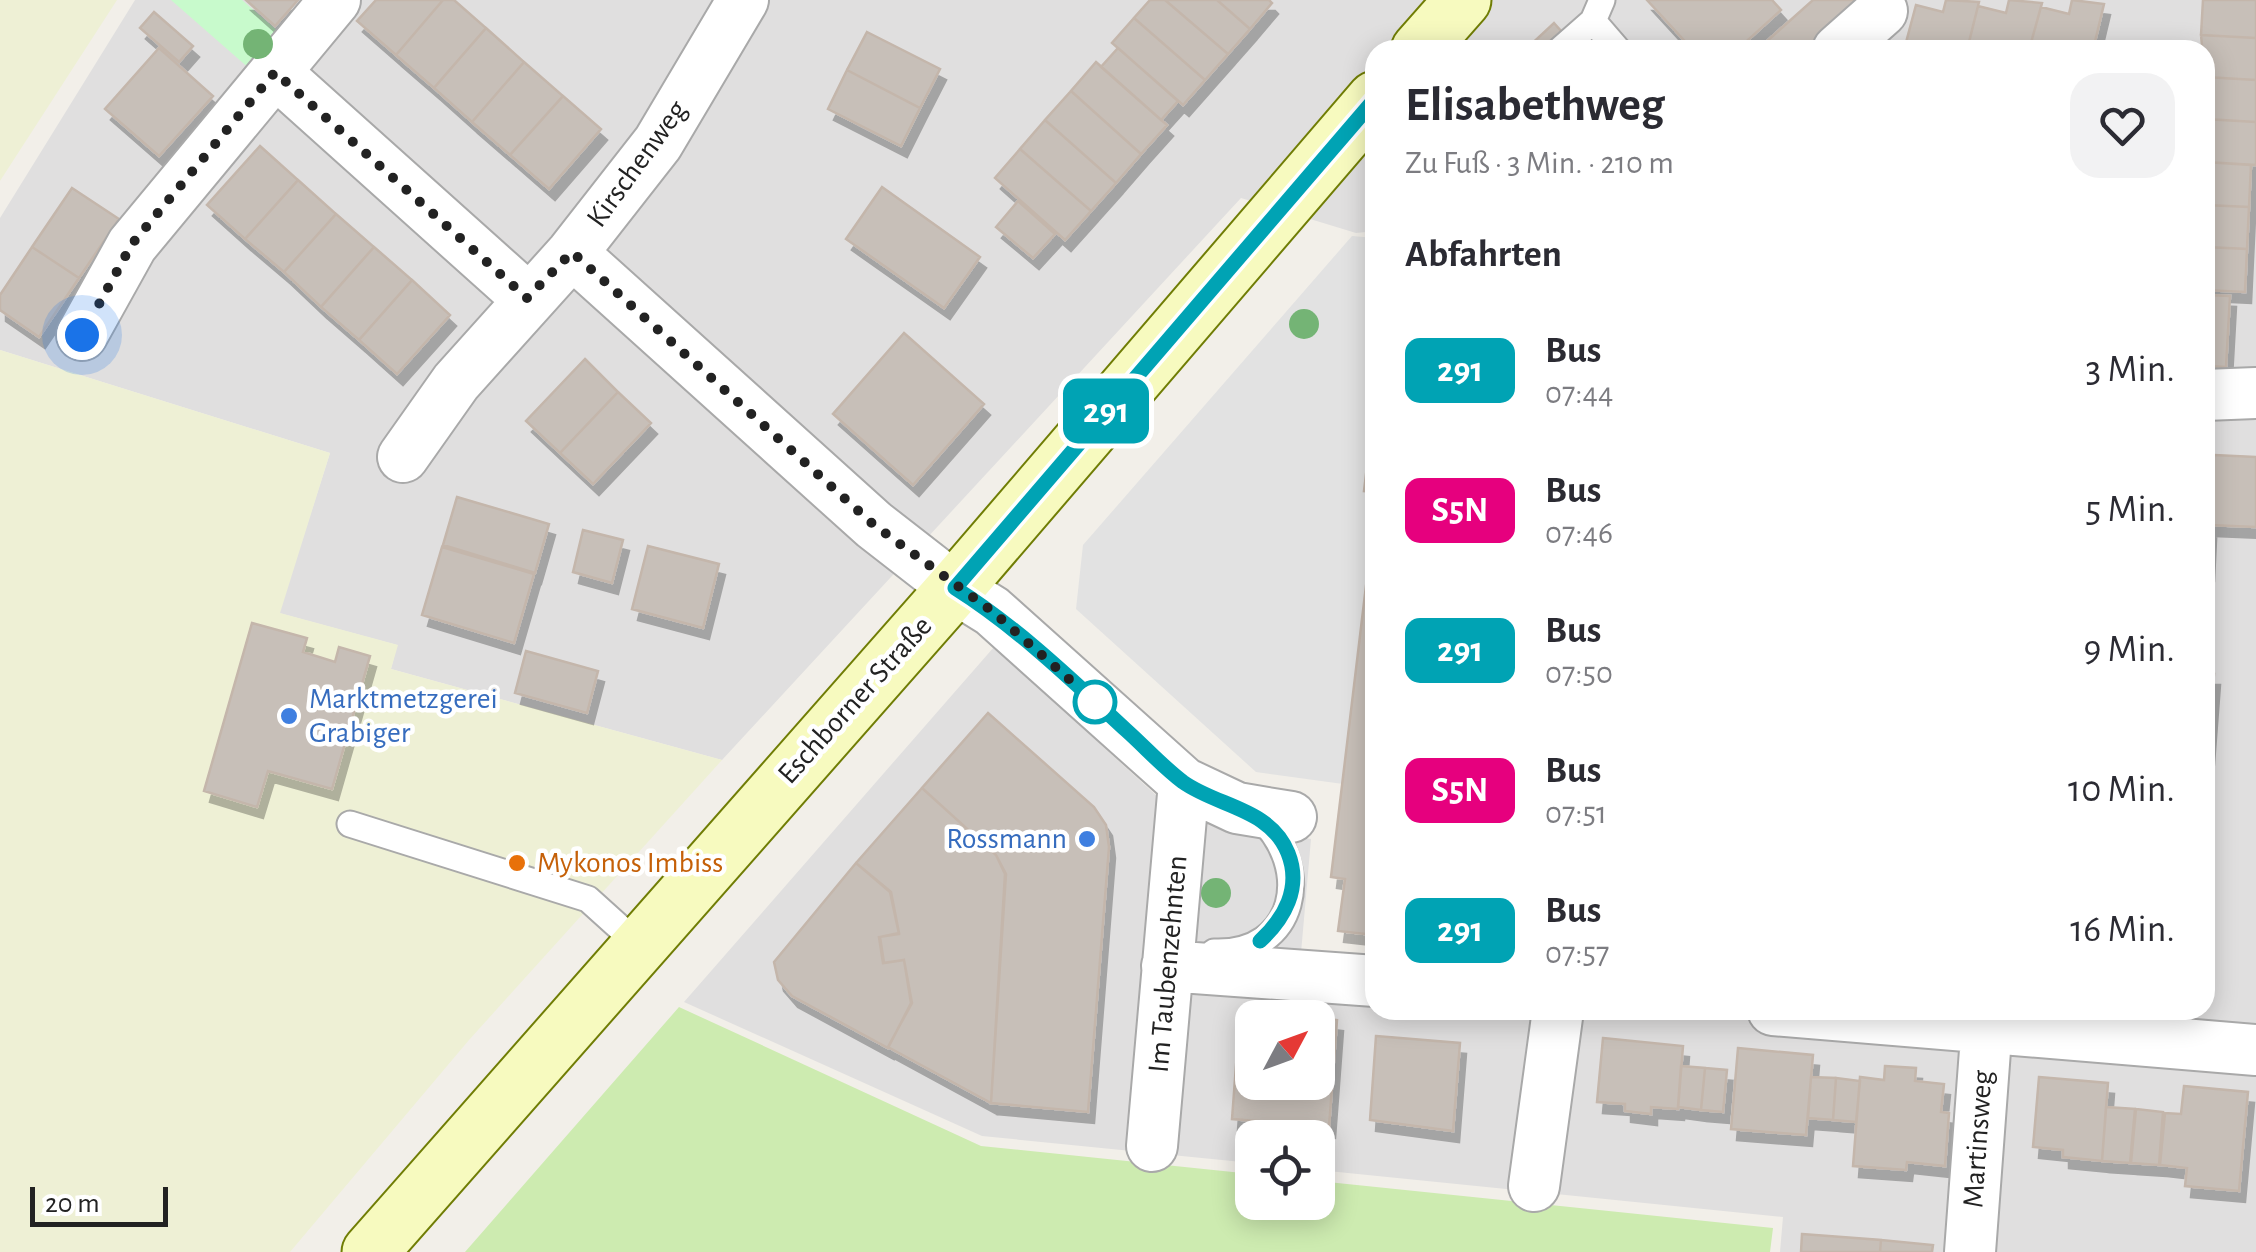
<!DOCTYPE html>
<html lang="de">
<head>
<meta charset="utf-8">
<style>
	body { margin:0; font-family:"Alegreya Sans",sans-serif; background:#f2f2f3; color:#2b2b33; height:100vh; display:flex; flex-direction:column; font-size:38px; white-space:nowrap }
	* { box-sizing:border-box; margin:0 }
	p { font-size:32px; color:#7c7c81 }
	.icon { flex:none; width:55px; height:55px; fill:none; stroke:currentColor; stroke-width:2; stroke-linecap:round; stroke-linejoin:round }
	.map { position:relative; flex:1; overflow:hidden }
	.side { position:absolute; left:1365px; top:40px; width:850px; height:980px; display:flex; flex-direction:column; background:#fff; border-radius:30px; box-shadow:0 5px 25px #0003 }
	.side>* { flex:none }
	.badge { padding:0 20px; border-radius:15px; font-size:35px; line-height:65px }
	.needle { width:65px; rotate:49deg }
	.tools { position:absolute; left:1235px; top:1000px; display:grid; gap:20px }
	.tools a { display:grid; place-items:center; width:100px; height:100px; border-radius:20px; background:#fff; box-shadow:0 5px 25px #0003; font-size:50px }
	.scale { position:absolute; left:30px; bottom:25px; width:138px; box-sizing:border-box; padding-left:10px; border:5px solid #222; border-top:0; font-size:28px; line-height:35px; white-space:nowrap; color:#222; -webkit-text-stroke:8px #fff; paint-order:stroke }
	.you { position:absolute; width:50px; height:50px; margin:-25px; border:8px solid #fff; border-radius:50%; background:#1a73e8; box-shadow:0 0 0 15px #1a73e833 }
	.map>.badge { position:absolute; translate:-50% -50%; box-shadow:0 0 0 5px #fff }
	h2 { padding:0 40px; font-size:38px; line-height:90px }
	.round { display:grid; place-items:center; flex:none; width:105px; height:105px; border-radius:30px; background:#f2f2f3 }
	.head { display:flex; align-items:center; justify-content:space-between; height:170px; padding:0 40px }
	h1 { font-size:48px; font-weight:700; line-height:75px }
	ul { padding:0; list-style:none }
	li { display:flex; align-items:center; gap:30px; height:140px; padding:0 40px }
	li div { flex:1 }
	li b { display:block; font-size:38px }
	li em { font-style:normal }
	li .badge { min-width:110px; font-weight:700; text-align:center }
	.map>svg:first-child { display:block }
	.residential { fill:#e0dfdf; fill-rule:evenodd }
	.farmland { fill:#eef0d5 }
	.grass { fill:#cdebb0 }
	.park { fill:#c8facc }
	.parking { fill:#e2e2e2 }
	.building { fill:#c7bfb8; stroke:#c4b6ab; stroke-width:2.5; filter:url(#shadow) }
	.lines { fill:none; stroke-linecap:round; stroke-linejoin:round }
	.service-casing { stroke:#a9a9a9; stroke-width:29 }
	.minor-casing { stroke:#a9a9a9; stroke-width:54 }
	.secondary-casing { stroke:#707d05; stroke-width:59 }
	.service { stroke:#fff; stroke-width:25 }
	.minor { stroke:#fff; stroke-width:50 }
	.secondary { stroke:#f7fabf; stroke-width:55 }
	.tree { fill:#74b475 }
	.line-casing { stroke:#fff; stroke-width:22 }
	.line { stroke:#00a3b4; stroke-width:15 }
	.walk { stroke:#222; stroke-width:10; stroke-dasharray:0 18 }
	.stop-dot { fill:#fff; stroke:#00a3b4; stroke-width:5 }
	.shop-dot { fill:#3f7fe0; stroke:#fff; stroke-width:4 }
	.food-dot { fill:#e8710a; stroke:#fff; stroke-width:4 }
	.labels { text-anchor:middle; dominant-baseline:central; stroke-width:9; stroke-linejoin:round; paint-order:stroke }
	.street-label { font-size:30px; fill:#222; stroke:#fff }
	.shop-label { font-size:30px; fill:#366cbe; stroke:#fff; text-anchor:start }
	.food-label { font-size:30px; fill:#c56008; stroke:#fff; text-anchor:start }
</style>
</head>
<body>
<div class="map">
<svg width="2256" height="1252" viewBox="0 0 2256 1252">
	<defs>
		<filter id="shadow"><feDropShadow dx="6" dy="11" stdDeviation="0" flood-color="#0004"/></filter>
	</defs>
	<rect width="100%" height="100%" fill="#f2efe9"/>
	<path class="residential" d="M135,0h2121v1252h-476l3,-35 -465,-47v-32h-66v25l-270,-27 -298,-134 310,-355 187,171 130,21 -10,114 74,6v51h830v-960h-830v181l-19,2 -115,-35 -519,562 -331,-91 6,-24 -118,-32 51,-160 -330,-103v-132zM1252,1018h66v64h-66z"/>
	<path class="farmland" d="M0,0h117l-117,181z
		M0,350l330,103 -50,160 118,32 -7,24 331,91 -253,280 -179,212h-290z"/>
	<path class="grass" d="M679,1007l302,139 271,28v28h66v-21l455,47 -3,24h-1305z"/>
	<path class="park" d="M171,0h71l39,34 -30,36z"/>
	<path class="parking" d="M1352,236l23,2v159l-11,94 11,1v19l-32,273 -87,-12 -180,-163 7,-64z"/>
	<path class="building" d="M246,0h52l-23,26z
		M376,0h67l-47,55 -39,-34z
		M443,0h11l32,28 -52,60 -38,-33z
		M1150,0h15l63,54 -23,26 -71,-62z
		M1165,0h52l33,29 -22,25z
		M1217,0h52l3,3 -22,26z
		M1647,0h125l9,10 -44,40h-44z
		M1813,0h53l-55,50h-54z
		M1946,0l33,2 -12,48h-63l12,-45 27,7z
		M2009,0l33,3 -13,47h-62l11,-44 28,7z
		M2072,0l32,4 -11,46h-64l12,-43 28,7z
		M2203,0h53v38l-55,-3z
		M154,12l39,34 -14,16 -39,-34z
		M1134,18l71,62 -22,25 -71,-62z
		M1554,23l24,27h-53z
		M486,28l38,34 -52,60 -38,-34z
		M867,32l73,37 -20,39 -73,-38z
		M2201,35l55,3v42l-51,-3z
		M159,48l54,48 -54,60 -54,-47z
		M1118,48l60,53 -17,19 -60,-53z
		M524,62l39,34 -53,59 -38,-33z
		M1096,62l71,63 -26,29 -70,-63z
		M847,70l73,38 -19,38 -73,-37z
		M2205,77l51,3v42l-51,-3z
		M1071,91l70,63 -25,29 -71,-63z
		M563,96l38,33 -52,60 -39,-34z
		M2205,119l51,3v43l-51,-3z
		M1045,120l71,63 -25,28 -71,-62z
		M260,146l38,34 -53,59 -38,-34z
		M1020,149l71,62 -26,29 -70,-62z
		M2205,162l46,3 -2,42 -44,-2z
		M298,180l38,34 -52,58 -39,-33z
		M882,187l98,70 -36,51 -98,-69z
		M72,188l47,31 -40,59 -47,-31z
		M1018,201l37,33 -22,24 -37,-31z
		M2205,205l44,2 -2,42 -42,-2z
		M336,214l38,33 -53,60 -37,-35z
		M32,247l47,31 -40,59 -39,-27v-15z
		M374,247l38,33 -53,60 -38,-33z
		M2205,247l42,2 -2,43 -40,-2z
		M412,280l38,35 -53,59 -38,-34z
		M2205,295l25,1 -4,71 -21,-1z
		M904,333l80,71 -71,81 -80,-71z
		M585,359l33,33 -58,61 -34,-32z
		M618,392l33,31 -58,61 -33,-31z
		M1375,398v94l-11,-1z
		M2214,455l42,2v70l-46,-2z
		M2205,469h8l-5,101h-3z
		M457,497l92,27 -14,49 -92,-28z
		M1375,511v424l-37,-4 7,-52 -14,-2z
		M583,530l40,10 -11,43 -39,-11z
		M648,546l71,18 -16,64 -71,-19z
		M442,547l92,27 -20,69 -92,-28z
		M252,623l55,15 -4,14 32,10 4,-15 31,9 -38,133 -64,-18 -11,36 -53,-16z
		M526,651l72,20 -11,42 -72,-20z
		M2205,674h9l-6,79 -3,-1z
		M988,713l106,94 12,18 3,22 -21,265 -97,-9 15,-229 -10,-19 -74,-67z
		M922,788l74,67 9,19 -14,229 -103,-56 24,-44 -8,-43 -20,3 -4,-26 19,-4 -8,-41 -35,-29z
		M856,863l34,29 9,42 -20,3 4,26 21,-3 7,43 -23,45 -96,-52 -14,-16 -4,-18z
		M1240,1012l66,6h-54v64h66v-64l19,2 -8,107 -97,-8z
		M1376,1036l84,7 -7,88 -83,-11z
		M1603,1038l80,8 -5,63 -27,-2v7l-26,-3v-7l-28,-2z
		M1738,1048l75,7 -7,80 -75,-6z
		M1681,1066l24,2 -4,42 -23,-3z
		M1885,1066l31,2 -1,13 29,3 -3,28 8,1 -4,53 -38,-4 -1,8 -53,-4 7,-89 24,3z
		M1705,1068l22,2 -4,42 -22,-2z
		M1811,1077l25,1 -3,42 -25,-2z
		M2039,1077l69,6 -6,78 -39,-4v-7l-30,-3z
		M1836,1078l24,3 -4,41 -23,-2z
		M2184,1086l64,6 -9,99 -54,-5 2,-18 -27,-3 5,-52 16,1z
		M2106,1107l29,2 -5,54 -28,-2z
		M2136,1109l27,3 -4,53 -28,-2z
		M1802,1234l79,6 -1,12h-79z
		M1881,1240l52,5 -1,7h-52z"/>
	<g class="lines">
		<g class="service-casing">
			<path id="service" d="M1602,0l-9,21 25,29
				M1560,50l33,-29
				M350,824l238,75 51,46
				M1214,952c83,3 100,-85 44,-136"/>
		</g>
		<g class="minor-casing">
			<path id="minor" d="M1838,50l44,-39
				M275,72l252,226
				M572,253l302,272 81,63 37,23 192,172 53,25 54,9
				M82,335l50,-90 203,-245
				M2205,395l51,-2
				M403,457l53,-75 116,-129 86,-110 85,-143
				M1167,966l208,15
				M1773,1010l483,40
				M1152,1146l32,-363
				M1534,1186l24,-176
				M1970,1252l18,-242"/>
		</g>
		<g class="secondary-casing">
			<path id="secondary" d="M1419,50l44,-50
				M370,1252l585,-664 420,-489"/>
		</g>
		<use href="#service" class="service"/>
		<use href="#minor" class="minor"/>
		<use href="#secondary" class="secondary"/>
	</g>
	<g class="tree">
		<circle cx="258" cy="44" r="15"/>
		<circle cx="1304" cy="324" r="15"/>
		<circle cx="1216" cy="893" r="15"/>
	</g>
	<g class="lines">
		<g class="line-casing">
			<path id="line" d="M1260,941c24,-22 42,-53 28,-88 -18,-45 -70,-46 -105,-71 -20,-15 -38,-35 -57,-52 -54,-50 -109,-103 -171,-142l420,-489"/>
		</g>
		<use href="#line" class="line"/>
		<path class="walk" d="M82,335l50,-91 143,-172 252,226 45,-46 302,273 118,86 103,91"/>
	</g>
	<circle class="stop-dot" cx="1095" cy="702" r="20"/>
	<g class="shop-dot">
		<circle cx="289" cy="716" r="10"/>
		<circle cx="1087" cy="839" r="10"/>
	</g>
	<circle class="food-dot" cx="517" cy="863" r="10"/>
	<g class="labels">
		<g class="street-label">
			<text transform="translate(637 164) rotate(-54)">Kirschenweg</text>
			<text transform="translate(855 700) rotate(-48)">Eschborner Straße</text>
			<text transform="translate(1168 964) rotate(-85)">Im Taubenzehnten</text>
			<text transform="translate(1978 1139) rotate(-86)">Martinsweg</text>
		</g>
		<g class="shop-label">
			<text x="309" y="699">Marktmetzgerei<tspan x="309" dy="34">Grabiger</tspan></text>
			<text x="1067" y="839" text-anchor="end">Rossmann</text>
		</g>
		<g class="food-label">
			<text x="537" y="863">Mykonos Imbiss</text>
		</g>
	</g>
</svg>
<div class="tools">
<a><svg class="needle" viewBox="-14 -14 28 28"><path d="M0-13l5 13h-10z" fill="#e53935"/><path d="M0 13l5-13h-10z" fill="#7c7c81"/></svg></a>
<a><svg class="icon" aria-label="locate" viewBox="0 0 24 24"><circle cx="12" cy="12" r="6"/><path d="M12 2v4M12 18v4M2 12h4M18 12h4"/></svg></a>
</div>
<div class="scale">20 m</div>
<div class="you" style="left:82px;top:335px"></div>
<b class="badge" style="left:1106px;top:411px;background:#00a3b4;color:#fff">291</b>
<section class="side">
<div class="head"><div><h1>Elisabethweg</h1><p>Zu Fuß · 3 Min. · 210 m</p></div><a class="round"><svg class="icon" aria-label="heart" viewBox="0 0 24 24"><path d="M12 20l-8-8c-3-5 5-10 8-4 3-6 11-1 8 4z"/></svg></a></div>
<h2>Abfahrten</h2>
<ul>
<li><span class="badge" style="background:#00a3b4;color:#fff">291</span><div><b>Bus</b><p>07:44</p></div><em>3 Min.</em></li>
<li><span class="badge" style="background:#e6007e;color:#fff">S5N</span><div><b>Bus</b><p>07:46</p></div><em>5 Min.</em></li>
<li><span class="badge" style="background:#00a3b4;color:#fff">291</span><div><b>Bus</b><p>07:50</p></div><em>9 Min.</em></li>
<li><span class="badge" style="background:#e6007e;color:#fff">S5N</span><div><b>Bus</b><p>07:51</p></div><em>10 Min.</em></li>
<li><span class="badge" style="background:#00a3b4;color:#fff">291</span><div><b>Bus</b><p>07:57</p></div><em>16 Min.</em></li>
</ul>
</section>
</div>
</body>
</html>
